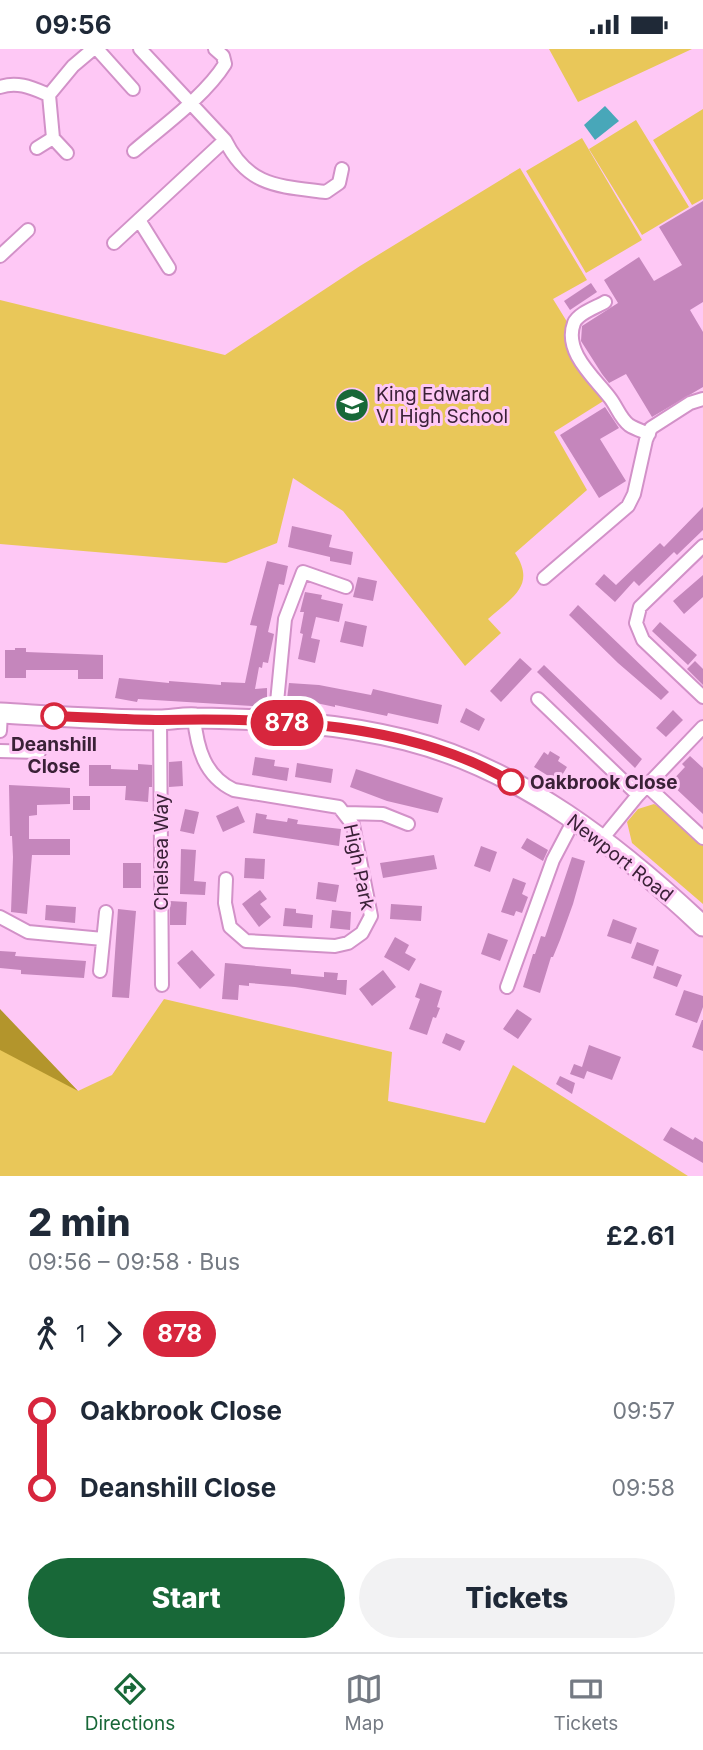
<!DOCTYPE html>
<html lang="en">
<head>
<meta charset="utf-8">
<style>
	body { margin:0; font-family:Inter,sans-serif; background:#f2f2f3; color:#1f2937; height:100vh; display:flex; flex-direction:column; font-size:26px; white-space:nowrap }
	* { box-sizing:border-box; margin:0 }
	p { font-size:23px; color:#747a83 }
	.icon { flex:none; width:38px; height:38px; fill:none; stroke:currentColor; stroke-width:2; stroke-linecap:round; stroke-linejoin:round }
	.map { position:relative; height:1127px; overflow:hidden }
	.side { display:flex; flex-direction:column; background:#fff; flex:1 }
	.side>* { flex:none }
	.badge { padding:0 14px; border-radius:23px; font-size:24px; line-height:46px }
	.map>.badge { position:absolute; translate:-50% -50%; box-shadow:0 0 0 4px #fff }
	.legs { display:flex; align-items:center; gap:10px; height:77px; padding:0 28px; font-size:23px }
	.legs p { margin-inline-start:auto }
	.summary { display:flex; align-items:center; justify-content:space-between; height:119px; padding:0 28px }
	h1 { font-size:38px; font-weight:800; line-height:52px }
	.primary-button { display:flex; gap:14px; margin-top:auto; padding:14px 28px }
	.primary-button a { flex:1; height:80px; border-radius:42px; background:#186838; color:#fff; font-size:28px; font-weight:800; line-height:80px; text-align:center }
	.primary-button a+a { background:#f2f2f3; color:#1f2937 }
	ul { padding:0 28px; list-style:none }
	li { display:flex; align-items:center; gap:24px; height:77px; font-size:26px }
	li i { display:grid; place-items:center; width:10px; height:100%; margin:0 9px; background:currentColor }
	li i::after { content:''; width:18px; height:18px; margin:-9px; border:5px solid; border-radius:50%; background:#fff }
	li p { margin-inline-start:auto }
	li:first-child i { background:linear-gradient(#0000 50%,currentColor 0) }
	li:last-child i { background:linear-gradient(currentColor 50%,#0000 0) }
	.status { display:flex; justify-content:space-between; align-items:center; height:49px; padding:0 35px; background:#fff; direction:ltr }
	.status svg { height:19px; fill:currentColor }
	.tab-bar { display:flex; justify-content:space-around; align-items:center; height:98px; border-top:2px solid #e0e1e3; background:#fff; font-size:19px; color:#747a83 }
	.tab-bar a { display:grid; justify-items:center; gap:4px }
	.tab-bar .active { color:#186838 }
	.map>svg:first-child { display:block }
	.green { fill:#e9c759 }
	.forest { fill:#b3952c }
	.water { fill:#48a7b9 }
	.building { fill:#c586bc }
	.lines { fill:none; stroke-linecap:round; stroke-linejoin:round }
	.minor-casing { stroke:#d291c8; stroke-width:16 }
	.highway-casing { stroke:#d291c8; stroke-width:23 }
	.minor { stroke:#fff; stroke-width:12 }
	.highway { stroke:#fff; stroke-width:19 }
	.line-1-casing { stroke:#fff; stroke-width:16 }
	.line-1 { stroke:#d7263d; stroke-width:10 }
	.stop-1-dot { fill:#fff; stroke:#d7263d; stroke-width:3.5 }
	.labels { text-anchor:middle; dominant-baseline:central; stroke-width:6; stroke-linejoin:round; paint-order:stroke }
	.poi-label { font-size:19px; fill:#3a2137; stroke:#fec8f5; text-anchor:start }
	.stop-label { font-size:19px; font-weight:bold; fill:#3a2137; stroke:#fec8f5 }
	.street-label { font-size:19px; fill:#3a2137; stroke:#fec8f5 }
</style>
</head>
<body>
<div class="status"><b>09:56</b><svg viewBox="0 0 49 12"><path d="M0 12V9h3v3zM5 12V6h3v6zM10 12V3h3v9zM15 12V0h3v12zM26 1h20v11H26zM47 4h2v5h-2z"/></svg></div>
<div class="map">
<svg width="703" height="1127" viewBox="0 0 703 1127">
	<rect width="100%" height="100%" fill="#fec8f5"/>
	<path class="green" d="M549,0h143l-114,53z
		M703,60v90l-11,6 -39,-65z
		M636,71l53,87 -47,28 -53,-86z
		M582,89l60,102 -56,33 -60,-102z
		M520,119l67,112 -34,19 16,26 -4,11 40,64 -51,32 33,58 -72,63c22,33 -4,45 -27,66l13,14 -36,33 -122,-155 -50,-33 -16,65 -51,20 -226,-19v-244l225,55 135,-89z
		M654,755l16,9 33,32v59l-71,-61 -5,-21 11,-13z
		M164,950l228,53 -4,49 97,22 28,-58 175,111h-688v-165l78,80 34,-16z"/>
	<path class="forest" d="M0,960l78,82 -78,-41z"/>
	<path class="water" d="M605,57l14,15 -24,19 -11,-15z"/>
	<path class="building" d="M703,152v101l-13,8 13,22v55l-51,30 -26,-43 -17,9 -7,-9 -21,-33 1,-15 36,-23 -14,-23 35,-23 15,24 28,-16 -23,-38z
		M591,234l6,9 -27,18 -6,-9z
		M605,358l14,21 -19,11 26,42 -27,17 -39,-63z
		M703,458v23l-26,25 -3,-3 -35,34 -5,-5 -19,21 -20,-18 9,-10 12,11 44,-42 4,4z
		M292,477l40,9 -3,12 24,5 -2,13 -21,-4v-4l-42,-10z
		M267,512l21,5 -4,19 -5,-1 -11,48 6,2 -6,29 -5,-1 -1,6 -3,-1 -4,22 12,-1v19l-129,-8 -1,3 -22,-4 4,-20 50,5v-2l52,4v-3l24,1 12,-57 -7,-1z
		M703,526v22l-19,17 -11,-13z
		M358,528l19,4 -4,20 -20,-4z
		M305,543l17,3 -1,4 22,5 -4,18 -23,-5 -5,21 9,2 -5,23 -17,-4 5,-25 -3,-1 4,-21h-4z
		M578,556l91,87 -8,8 -43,-37 -49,-48z
		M345,572l22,5 -4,21 -23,-5z
		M660,573l37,33 -9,10 -36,-34z
		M15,599h11v4l77,3v24h-25v-9h-52v8h-21v-28h10z
		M520,609l12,11 -31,33 -11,-11z
		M695,612l8,8v16l-16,-16z
		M544,616l98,94 -7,9 -98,-96z
		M289,634l30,2 52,10 2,-6 69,16 -4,19 -50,-11 -1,3 -52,-11v2l-19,-4v-2l-29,-2z
		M466,659l19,11 -6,12 -19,-9z
		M673,661l10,10 -17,17 -10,-9z
		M550,702l10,6 -2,4 9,6 -9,15 -24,-15 10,-15 4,3z
		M690,707l13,12v46l-33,-31 15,-16 -3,-3z
		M255,708l20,3 -1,6 15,2 -2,13 -35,-6z
		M182,712l1,25 -14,1v-25z
		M297,714l36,6 -2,14 -36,-6z
		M138,715l14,1v22h-3l-1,15 -23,-2 1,-14h-37v-21h22v4l27,1z
		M356,720l87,29 -5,15 -51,-12 -37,-14z
		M9,736l61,3v16l-33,1v10l-8,1v23h41v16h-38l-5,59 -16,-2 2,-55 -1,-21h-2z
		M73,747h17v14h-17z
		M238,757l7,16 -22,10 -7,-16z
		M185,760l14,3 -5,22 -14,-3z
		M256,764l11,2 -1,4 21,3 1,-4 10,2 -1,4 44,5 -2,17 -86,-13z
		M527,789l21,12 -5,11 -22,-13z
		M481,797l16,6 -7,20 -16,-6z
		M181,800l15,1 -2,31 12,1 -1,13 -25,-1z
		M434,806l3,14 -54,9 -3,-15z
		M572,808l13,4 -12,43 -13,36 -7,17h-2l-11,36 -17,-6 10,-33h2l6,-18 4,1z
		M245,809l20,1 -1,20 -20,-1z
		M123,814h18v25h-18z
		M513,829l13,5 -4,11 6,3 -6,16 -6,-2 -2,5 -13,-4z
		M318,833l21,3 -3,17 -20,-3z
		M260,841l7,9 -7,5 11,13 -12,10 -17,-23z
		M170,852l17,1 -1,23h-16z
		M391,855l31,2 -1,15 -31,-2z
		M46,856l30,2 -1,16 -30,-3z
		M285,859l11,1v4l17,2 -1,13 -29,-2z
		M118,860l18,2 -7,87 -17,-1z
		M332,861l19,2 -1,18 -20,-2z
		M613,870l24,9 -6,16 -24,-8z
		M488,884l20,7 -8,21 -19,-7z
		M395,888l14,8 -4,8 11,6 -7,12 -25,-14z
		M637,893l22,8 -6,16 -22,-8z
		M192,901l23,25 -15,14 -23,-26z
		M0,902l16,1 -1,4 71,5 -2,17 -63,-4v-4l-21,-2z
		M225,914l66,6v5l33,3v-5l14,1 -1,7h10l-1,15 -51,-8 -46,-4v3l-10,-1 -1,15 -16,-1z
		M657,917l25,9 -5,12 -24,-9z
		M383,921l13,17 -24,19 -13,-17z
		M420,934l22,8 -5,16 3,1 -4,10 -3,-1 -6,18 -18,-6 11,-30 -5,-2z
		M684,941l19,6v11l-6,16 -22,-8z
		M517,960l15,10 -14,20 -15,-10z
		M702,971h1v31l-11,-4z
		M446,984l19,8 -5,10 -18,-8z
		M589,996l32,12 -9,23 -25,-9 -3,8 -14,-5 4,-10 8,3z
		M560,1027l15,7 -3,11 -16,-10z
		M671,1078l22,13 2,-3 8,5v21l-40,-23z"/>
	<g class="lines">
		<g class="minor-casing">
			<path id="minor" d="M140,0l85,91c23,47 54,46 101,52l13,-9 3,-14
				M0,38c18,-6 32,1 49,8l4,43 -16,10
				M49,46l24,-29 19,-16h6l35,39
				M53,89l14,15
				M134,102c29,-25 71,-55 91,-87l-2,-8 -8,-7
				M139,171l30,48
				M114,194l111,-103
				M0,207l28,-26
				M605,253c-8,5 -27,11 -31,21 -11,29 21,55 36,75 7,9 10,20 19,27 6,4 13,6 20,9
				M703,497l-63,61 -4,16 7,17 60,57
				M544,529l84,-72 6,-12 12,-54 5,-12 39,-25 13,-4
				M538,650l100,96
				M194,669c3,29 10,58 40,72l105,17 14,18 18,91 -9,17 -14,10 -13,3 -89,-5 -16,-14 -5,-24 1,-24
				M160,671l2,265
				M275,674l10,-104 18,-47 43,15
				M0,682l1,-18
				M0,702l39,1
				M647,737l56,52
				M346,764l37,1 25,10
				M602,790l36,-44 65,-68
				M0,868l28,15 75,7
				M100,922l6,-59
				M507,938l46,-127 21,-40"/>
		</g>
		<g class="highway-casing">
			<path id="highway" d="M0,664c53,3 106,7 159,7 12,0 24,-3 37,-2 69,1 142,5 210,22 115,29 213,107 297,186"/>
		</g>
		<use href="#minor" class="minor"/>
		<use href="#highway" class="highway"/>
	</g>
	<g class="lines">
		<g class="line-1-casing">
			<path id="line-1" d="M54,667c35,1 72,4 107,4 110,-3 253,3 350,62"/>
		</g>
		<use href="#line-1" class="line-1"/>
	</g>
	<defs>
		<g id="school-disc" transform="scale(1.75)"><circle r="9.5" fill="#186838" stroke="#fec8f5"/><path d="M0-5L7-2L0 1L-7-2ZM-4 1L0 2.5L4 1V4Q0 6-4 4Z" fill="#fff"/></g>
	</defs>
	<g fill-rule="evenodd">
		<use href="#school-disc" x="352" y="356"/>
	</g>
	<g class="stop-1-dot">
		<circle cx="54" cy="667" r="12"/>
		<circle cx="511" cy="733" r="12"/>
	</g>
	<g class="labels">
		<g class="poi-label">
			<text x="376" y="345">King Edward<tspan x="376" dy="22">VI High School</tspan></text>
		</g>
		<g class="stop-label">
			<text x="54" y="695">Deanshill<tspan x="54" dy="22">Close</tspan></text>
			<text x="530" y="733" text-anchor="start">Oakbrook Close</text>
		</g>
		<g class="street-label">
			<text transform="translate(161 803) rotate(-90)">Chelsea Way</text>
			<text transform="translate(620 809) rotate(38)">Newport Road</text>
			<text transform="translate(359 818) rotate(78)">High Park</text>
		</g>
	</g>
</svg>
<b class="badge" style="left:287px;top:674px;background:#d7263d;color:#fff">878</b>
</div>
<section class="side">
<div class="summary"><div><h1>2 min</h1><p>09:56 – 09:58 · Bus</p></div><b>£2.61</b></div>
<div class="legs"><svg class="icon" aria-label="walk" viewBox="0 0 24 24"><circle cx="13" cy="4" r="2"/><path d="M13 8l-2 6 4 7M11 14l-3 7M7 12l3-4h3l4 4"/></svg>1<svg class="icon" aria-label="forward" viewBox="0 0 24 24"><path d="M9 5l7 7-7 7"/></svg><b class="badge" style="background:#d7263d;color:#fff">878</b></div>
<ul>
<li><i style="color:#d7263d"></i><b>Oakbrook Close</b><p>09:57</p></li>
<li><i style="color:#d7263d"></i><b>Deanshill Close</b><p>09:58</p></li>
</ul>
<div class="primary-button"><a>Start</a><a>Tickets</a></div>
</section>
<nav class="tab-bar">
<a class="active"><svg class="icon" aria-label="directions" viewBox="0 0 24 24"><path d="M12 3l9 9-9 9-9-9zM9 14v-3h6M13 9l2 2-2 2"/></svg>Directions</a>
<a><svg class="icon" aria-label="map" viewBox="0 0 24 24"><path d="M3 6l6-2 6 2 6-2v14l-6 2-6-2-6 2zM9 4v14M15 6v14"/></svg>Map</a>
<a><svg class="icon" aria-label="tickets" viewBox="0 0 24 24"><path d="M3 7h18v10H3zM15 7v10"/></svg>Tickets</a>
</nav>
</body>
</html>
